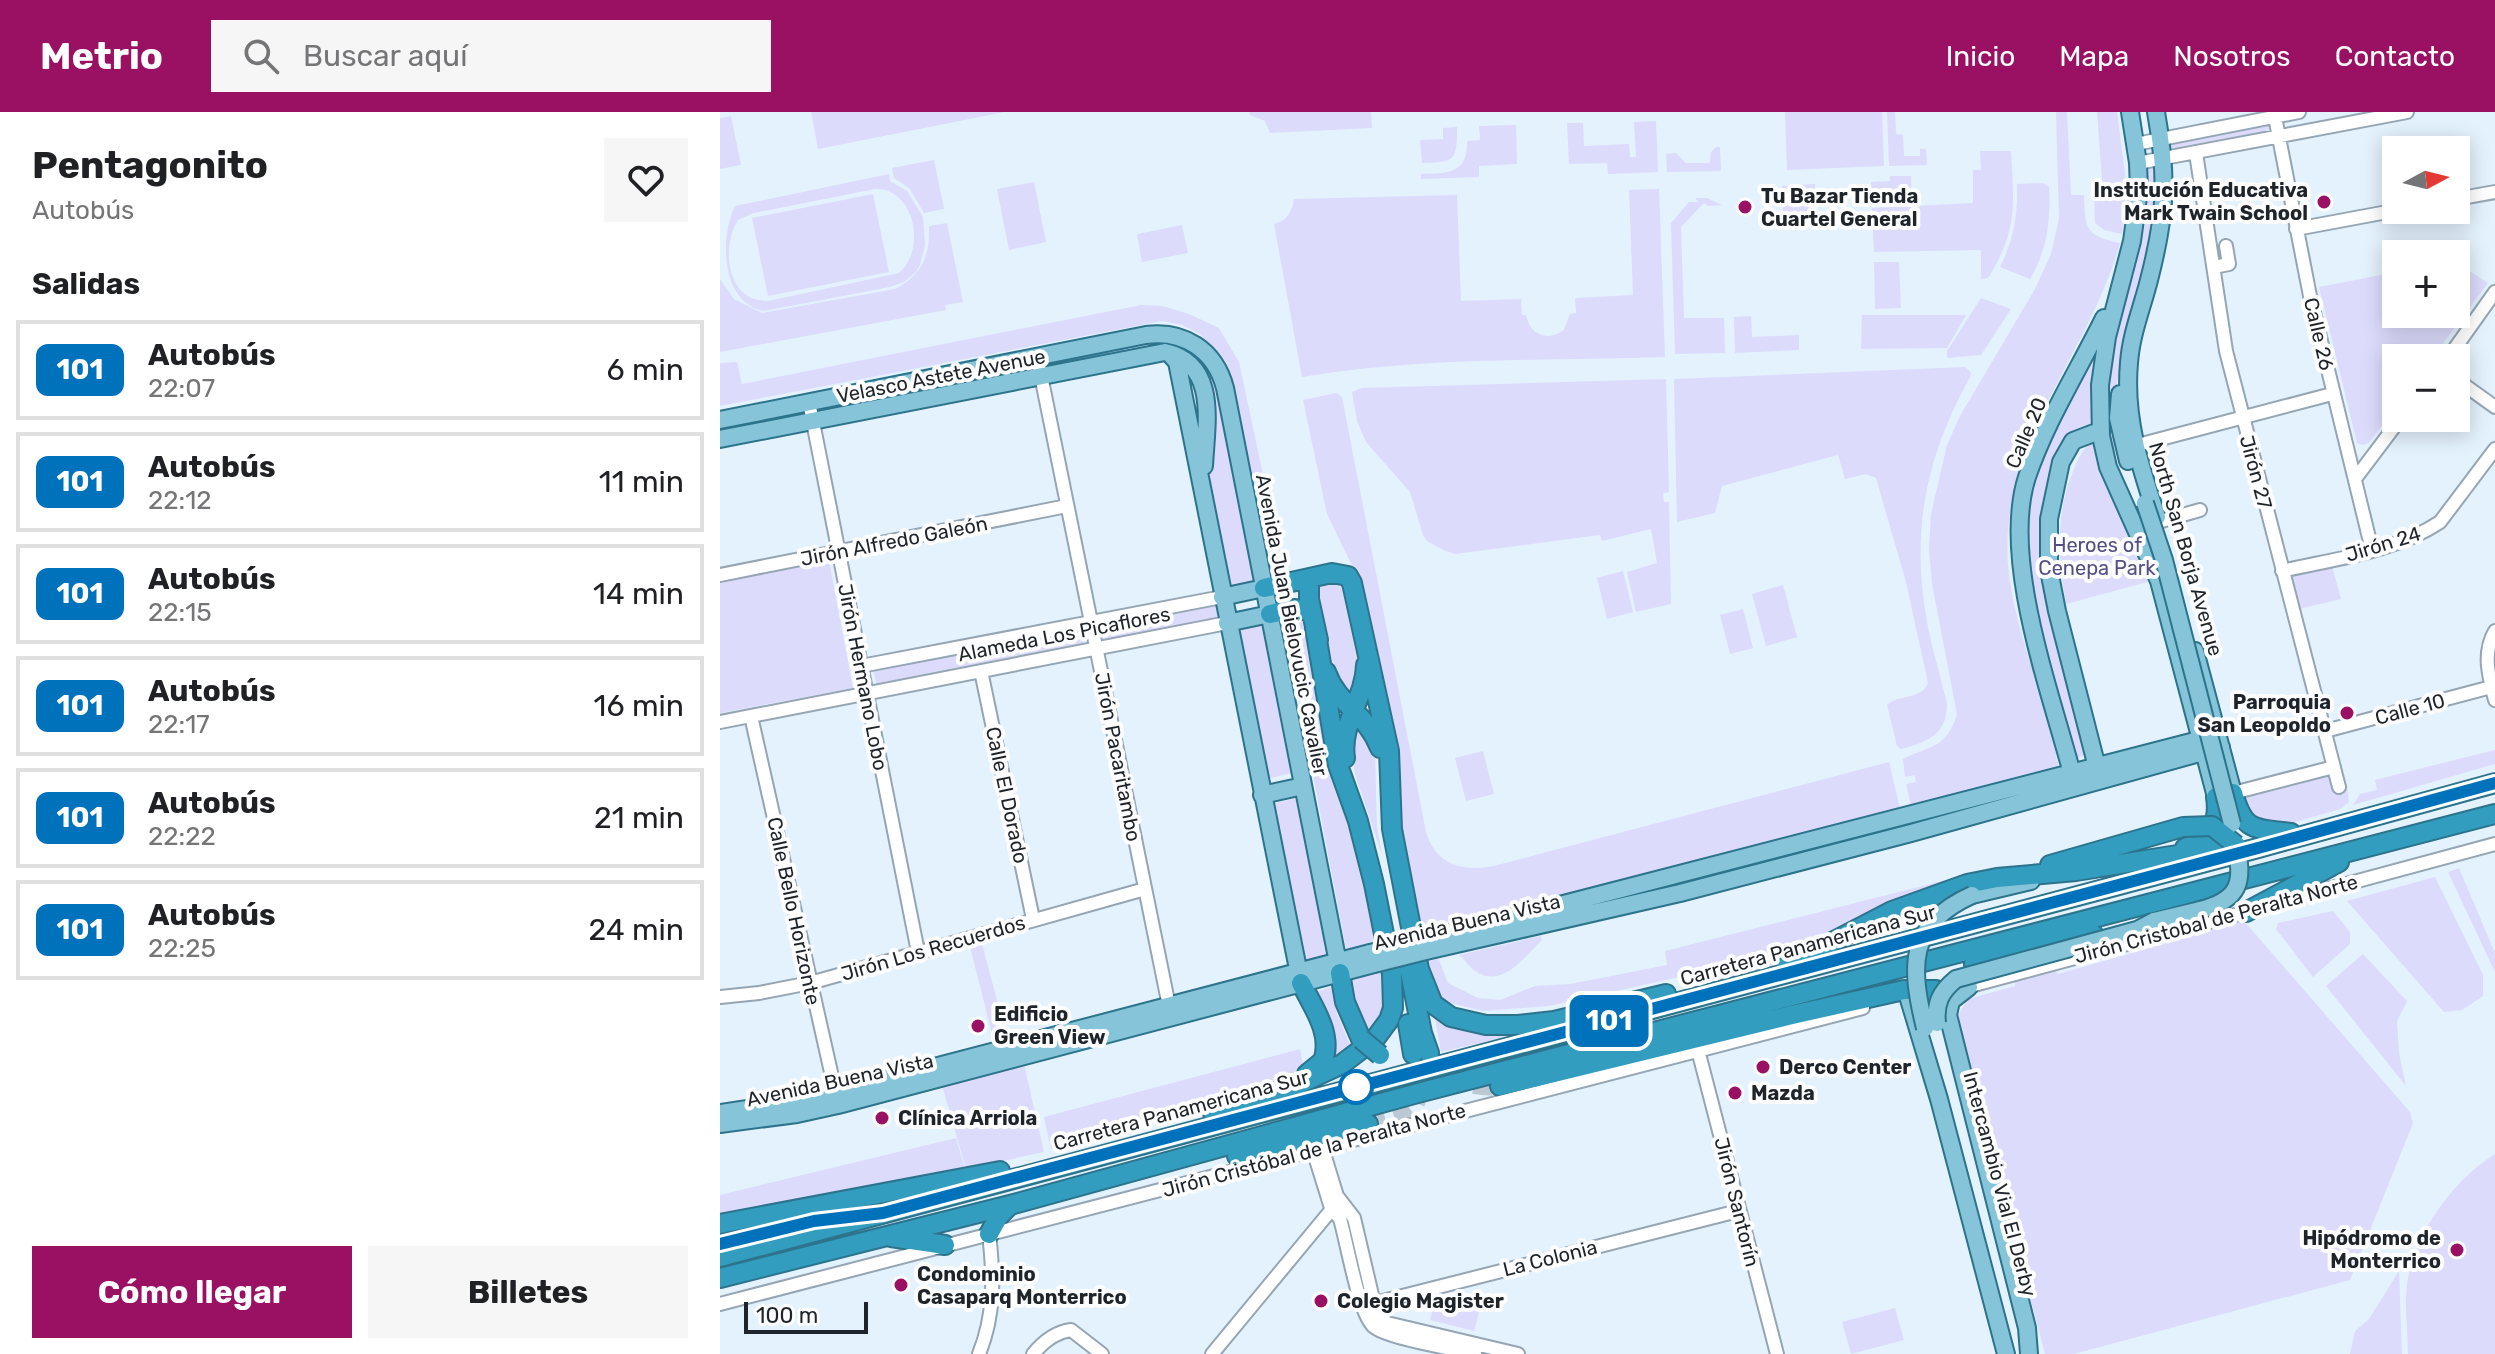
<!DOCTYPE html>
<html lang="es">
<head>
<meta charset="utf-8">
<style>
	body { margin:0; font-family:Rubik,sans-serif; background:#f6f6f6; color:#202124; height:100vh; display:flex; flex-direction:column; font-size:30px; white-space:nowrap }
	* { box-sizing:border-box; margin:0 }
	p { font-size:26px; color:#757577 }
	.icon { flex:none; width:44px; height:44px; fill:none; stroke:currentColor; stroke-width:2; stroke-linecap:round; stroke-linejoin:round }
	.map { position:relative; flex:1; overflow:hidden }
	.sheet { display:flex; flex-direction:column; background:#fff; width:720px }
	.sheet>* { flex:none }
	.badge { padding:0 16px; border-radius:12px; font-size:28px; line-height:52px }
	.needle { width:52px; rotate:83deg }
	.fabs { position:absolute; left:1662px; top:24px; display:grid; gap:16px }
	.fabs a { display:grid; place-items:center; width:88px; height:88px; border-radius:0px; background:#fff; box-shadow:0 4px 20px #0003; font-size:40px }
	.scale { position:absolute; left:24px; bottom:20px; width:124px; box-sizing:border-box; padding-left:8px; border:4px solid #1e242a; border-top:0; font-size:22px; line-height:28px; white-space:nowrap; color:#1e242a; -webkit-text-stroke:6px #fdfdfd; paint-order:stroke }
	.map>.badge { position:absolute; translate:-50% -50%; box-shadow:0 0 0 4px #fff }
	h2 { padding:0 32px; font-size:30px; line-height:72px }
	.round { display:grid; place-items:center; flex:none; width:84px; height:84px; border-radius:0px; background:#f6f6f6 }
	.summary { display:flex; align-items:center; justify-content:space-between; height:136px; padding:0 32px }
	h1 { font-size:38px; font-weight:700; line-height:60px }
	.action { display:flex; gap:16px; margin-top:auto; padding:16px 32px }
	.action a { flex:1; height:92px; border-radius:0px; background:#9a1164; color:#fff; font-size:32px; font-weight:700; line-height:92px; text-align:center }
	.action a+a { background:#f6f6f6; color:#202124 }
	ul { padding:0; list-style:none }
	li { display:flex; align-items:center; gap:24px; height:100px; margin:0 16px 12px; padding:0 16px; border:4px solid #e0e0e0; border-radius:0px }
	li div { flex:1 }
	li b { display:block; font-size:30px }
	li em { font-style:normal }
	li .badge { min-width:88px; font-weight:700; text-align:center }
	header { display:flex; align-items:center; gap:48px; box-sizing:border-box; height:112px; padding:0 40px; background:#9a1164; color:#fff }
	header strong { font-size:38px }
	nav { display:flex; gap:44px; margin-inline-start:auto; font-size:28px }
	.search { width:560px; height:72px; background:#f6f6f6; display:flex; align-items:center; gap:20px; box-sizing:border-box; padding:0 28px; border-radius:0px; color:#757577; font-size:30px }
	main { display:flex; flex:1; min-height:0 }
	.map>svg:first-child { display:block }
	.green { fill:#dcdbfc; fill-rule:evenodd }
	.lines { fill:none; stroke-linecap:round; stroke-linejoin:round }
	.highway-tunnel { stroke:#bcc9d4; stroke-width:18; stroke-dasharray:18 9; stroke-linecap:butt }
	.minor-casing { stroke:#95a5b3; stroke-width:16 }
	.major-casing { stroke:#2c738b; stroke-width:20 }
	.highway-casing { stroke:#2c738b; stroke-width:22 }
	.minor { stroke:#fff; stroke-width:12 }
	.major { stroke:#85c4d9; stroke-width:16 }
	.highway { stroke:#339dbf; stroke-width:18 }
	.major-bridge-casing { stroke:#2c738b; stroke-width:20; stroke-linecap:butt }
	.highway-bridge-casing { stroke:#2c738b; stroke-width:22; stroke-linecap:butt }
	.major-bridge { stroke:#85c4d9; stroke-width:16 }
	.highway-bridge { stroke:#339dbf; stroke-width:18 }
	.line-casing { stroke:#fff; stroke-width:18 }
	.line { stroke:#0072bc; stroke-width:12 }
	.poi-dot { fill:#9a1164; stroke:#fdfdfd; stroke-width:3 }
	.stop-dot { fill:#fff; stroke:#0072bc; stroke-width:4 }
	.labels { text-anchor:middle; dominant-baseline:central; stroke-width:8; stroke-linejoin:round; paint-order:stroke }
	.poi-label { font-size:20px; font-weight:bold; fill:#1e242a; stroke:#fdfdfd; text-anchor:start }
	.street-label { font-size:20px; fill:#1e242a; stroke:#fdfdfd }
	.park-label { font-size:20px; fill:#544e85; stroke:#fdfdfd }
</style>
</head>
<body>
<header>
<strong>Metrio</strong>
<div class="search"><svg class="icon" aria-label="search" viewBox="0 0 24 24"><circle cx="10" cy="10" r="6"/><path d="M15 15l6 6"/></svg>Buscar aquí</div>
<nav><a>Inicio</a><a>Mapa</a><a>Nosotros</a><a>Contacto</a></nav>
</header>
<main>
<section class="sheet">
<div class="summary"><div><h1>Pentagonito</h1><p>Autobús</p></div><a class="round"><svg class="icon" aria-label="heart" viewBox="0 0 24 24"><path d="M12 20l-8-8c-3-5 5-10 8-4 3-6 11-1 8 4z"/></svg></a></div>
<h2>Salidas</h2>
<ul>
<li><span class="badge" style="background:#0072bc;color:#fff">101</span><div><b>Autobús</b><p>22:07</p></div><em>6 min</em></li>
<li><span class="badge" style="background:#0072bc;color:#fff">101</span><div><b>Autobús</b><p>22:12</p></div><em>11 min</em></li>
<li><span class="badge" style="background:#0072bc;color:#fff">101</span><div><b>Autobús</b><p>22:15</p></div><em>14 min</em></li>
<li><span class="badge" style="background:#0072bc;color:#fff">101</span><div><b>Autobús</b><p>22:17</p></div><em>16 min</em></li>
<li><span class="badge" style="background:#0072bc;color:#fff">101</span><div><b>Autobús</b><p>22:22</p></div><em>21 min</em></li>
<li><span class="badge" style="background:#0072bc;color:#fff">101</span><div><b>Autobús</b><p>22:25</p></div><em>24 min</em></li>
</ul>
<div class="action"><a>Cómo llegar</a><a>Billetes</a></div>
</section>
<div class="map">
<svg width="1775" height="1242" viewBox="0 0 1775 1242">
	<rect width="100%" height="100%" fill="#e4f2fe"/>
	<path class="green" d="M91,0h194l-187,37z
		M529,0h122l1,16 -102,5 -5,-12 -15,-6z
		M1065,0h97l2,54 -97,4z
		M1167,0h8l1,22 7,1 1,21h16v-7h6l1,16 -38,1z
		M1336,0h11l4,83h13c1,33 1,41 36,48 -32,114 -121,197 -112,322 6,69 39,132 50,200l-4,5 -143,36 -5,-22 10,-2 -1,-7 -10,2 -2,-18c27,-14 43,-9 54,-45l-25,-130 -3,-35 2,-35 16,-69 13,-29 75,-127 16,-35 8,-35z
		M1377,0h20l10,77 -5,45 -18,-4 -9,-7 -1,-28 9,-1z
		M11,4l10,49 -21,4v-51z
		M936,9l2,51 -50,2 -1,-11 -38,1 -2,-41h16l1,23 45,-2 1,13h6l-2,-35z
		M1544,10l4,3 1,6 -3,4 -98,17 1,-11z
		M796,13l1,39 -38,2v11l-58,2v-5c26,-1 47,1 46,-33l13,-1 -1,-14z
		M737,15c0,34 -2,35 -35,36l-2,-23 23,-1v-11z
		M996,35h4l1,24 -54,1 -1,-18 10,-1 10,10h24l1,-11z
		M1260,39h31c3,54 7,79 -23,127l-7,1v-29l-107,2 -2,-44 101,-5v-33h8z
		M214,48l10,49 -20,4 -15,-25 -15,-10 -2,-10z
		M1428,54h8l3,45 -46,188 2,59 34,78 -7,-8 -31,-59 -8,-61 40,-237z
		M169,62l1,7 17,10 16,26 2,28 -5,20 -4,7 -12,10 -14,5 -126,24c-44,-8 -44,-75 -29,-105zM155,77c41,-1 51,62 24,84l-131,28c-42,1 -47,-54 -30,-81l16,-7z
		M1170,64h21l1,25 -41,1v-20l19,-1z
		M314,70l12,60 -37,8 -12,-61z
		M1323,71l6,4c2,32 -2,64 -19,92l-30,-12c14,-28 18,-52 17,-83z
		M1095,72l1,44 -32,1 -2,-43z
		M939,77l6,168c-121,4 -244,0 -363,20l-28,-153c13,-3 18,-12 20,-25l163,-4 4,106 60,-2 1,16h4c4,20 21,27 38,15l6,-16 6,-1 -1,-15 58,-3 -4,-105z
		M153,82l16,78 -121,24 -16,-78z
		M975,86h12l15,7 -14,1 -4,-3 -23,24 3,91h40l1,35 -50,1 -4,-131 18,-21h10z
		M227,111l16,79 -18,3 1,5 -226,42v-73l14,20 28,14 133,-24c27,-14 35,-33 34,-63z
		M462,113l6,28 -46,9 -5,-28z
		M1179,150l2,46 -26,1 -1,-47z
		M1736,150l32,21 -56,75h-36v48l-27,37 -7,2 -5,-2 -38,-156 77,-15v42h60z
		M1261,186l30,11 -30,46 -34,3v-7z
		M421,193l21,1 27,8 30,14 20,34 44,206 -8,6 -48,-211 -27,-29 -18,-9 -20,-4 -442,85v-43l17,-1 5,22z
		M1142,203h104l-19,33 -86,1z
		M1031,204l1,21 47,-2v15l-64,3 -1,-36z
		M438,226l38,13 22,27 41,205 -30,9 -20,-108 2,-81 -28,-49 -133,16 -2,-13z
		M1375,232h6l-6,86 -11,1 -41,78 46,244 -13,6 -43,-145 -9,-93 6,-38z
		M309,249l2,13 -214,42 -2,-13z
		M1245,255l6,5 -1,5c-47,85 -60,160 -41,255 5,25 13,48 18,72 0,31 -20,38 -46,45l-4,-3 -10,-41c12,-11 34,-5 41,-22l-22,-101 -30,-104 -10,-4 -21,5 -7,-24 -116,31 -7,27 -38,9 -3,-143z
		M946,267l3,113 -6,1 1,9h5l2,102 -35,8 -9,-40 30,-9 -6,-34 -49,12 -2,-6 -145,19 -12,-4 -16,-9 -4,-6 -13,-43 -44,-50 -9,-21 -5,-29 10,-4z
		M616,281l6,4 84,435c10,33 36,40 68,34l395,-104 11,47 -199,53 -247,59 -36,11 -22,-110 -23,-180 -11,-56 -35,-72 -24,-114z
		M1371,332l5,4 21,63 34,70 -85,23c-8,-45 -11,-92 8,-135 4,-10 8,-20 17,-25z
		M109,448l24,128 -133,25v-133z
		M1612,454l9,33 -42,10 -8,-33z
		M903,459l10,41 -26,7 -10,-41z
		M621,469l8,9 11,70 -6,41 -20,-20 -18,-64v-31z
		M1063,473l14,52 -31,9 -14,-52z
		M496,489l3,18 -118,23 -3,-18z
		M1023,497l10,39 -23,6 -10,-39z
		M585,500l73,328 -32,9 -63,-332z
		M543,507l33,153 -33,8 -28,-155z
		M361,516l4,17 -208,41 -4,-17z
		M640,611l15,27 2,77 5,28 -27,-81 -6,-37z
		M1775,638v14l-142,41 7,-11 17,-4 -2,-10z
		M763,639l11,43 -28,7 -11,-43z
		M1613,663l3,11 11,-2 2,18 -9,7 -51,15 -38,-4 -9,-27z
		M581,685l31,161 -31,9 -33,-162z
		M1739,756l36,85v19l-47,-100z
		M1715,765l48,98v21l-21,14 -18,2 -97,-111z
		M1226,768v5l-174,85 -68,16 -25,-9 -130,29 -66,5 -33,-8 -15,-10 -8,-17 1,-16 10,-3 10,26 30,15 22,2 35,-14 35,-2 97,-19 -2,-14z
		M1613,799l17,21v12l-37,33 -37,-48 2,-6z
		M1524,809l166,191 3,11 -63,157 -276,74h-29l-89,-336 12,-19 47,-13v-6l41,-9 2,3z
		M821,824l1,4c-17,16 -37,47 -64,33 -7,-4 -13,-13 -19,-18z
		M262,832l25,94 -13,3 -24,-94z
		M1643,842l44,47 -10,20 2,32 7,33 -80,-100z
		M662,852c8,33 7,46 -12,74l-18,-28 -8,-35z
		M611,875l6,27 16,38 -24,15 -19,-73z
		M714,901l84,21 -77,18z
		M580,937l4,22 -79,34 -174,44 -7,-32z
		M304,952l20,88 -78,17 -24,-84z
		M236,1026l9,31 -245,49v-23z
		M1775,1042v200h-87c0,-22 -4,-47 -1,-69 7,-51 45,-104 88,-131z
		M1679,1159l3,83h-52l5,-23 14,-12z
		M716,1186l44,11 -6,22 -44,-11z
		M1175,1196l9,32 -53,14 -9,-32z"/>
	<g class="lines">
		<path class="highway-tunnel" d="M710,944c16,23 42,33 70,30
			M648,1012c51,-14 56,-11 46,-66"/>
		<g class="minor-casing">
			<path id="minor" d="M1555,5l35,179 62,254
				M1416,32l163,-32
				M1476,41l30,198 113,436
				M1418,51l269,-51
				M1736,87l39,-7
				M1576,117l102,-19
				M1494,155l15,-3 -3,-18
				M317,244l133,655
				M1728,246l47,-66
				M1736,267l39,28
				M89,290l109,550
				M1414,334l198,-52
				M1635,367l46,-61
				M1438,410l42,-12
				M1562,459c52,-12 113,-19 158,-49l55,-73
				M0,463l347,-69
				M1775,519c-13,22 -6,46 0,69
				M141,554l361,-69
				M261,559l52,248
				M31,604l86,383
				M0,610l507,-99
				M1605,619l170,-45
				M1513,681l101,-26
				M1552,792l223,-60
				M1243,876l287,-77
				M0,885l39,-4 51,-10 335,-94
				M978,938l79,304
				M602,1035l15,49 17,22 22,94 11,11 131,31
				M593,1038l18,58 9,11c7,23 18,92 33,107 13,12 81,23 102,28
				M0,1192l1143,-296
				M643,1194l375,-95
				M259,1242c16,-40 15,-77 10,-120
				M313,1242c10,-12 22,-22 38,-24l31,24
				M492,1242l125,-151"/>
		</g>
		<g class="major-casing">
			<path id="major" d="M1410,0l8,51 1,27 -7,51 -25,96 -7,48 1,51 7,31 51,114 57,216
				M1436,0c12,67 10,102 -7,168 -7,28 -18,54 -20,83 -5,55 11,103 28,154
				M449,241l8,9 123,617
				M1400,282l-2,24 10,43
				M0,308l426,-85c38,-5 69,15 79,53l115,585
				M0,327l445,-87c54,12 41,72 39,114
				M502,485l42,-9
				M507,511l43,-9
				M1475,539l38,142
				M1379,663l-42,-164 -8,-41v-51l12,-57 12,-21 21,-8 7,3
				M1354,669c-21,-83 -74,-221 -47,-304 19,-56 51,-106 77,-159
				M542,683l41,-9
				M1252,783l59,-14
				M1434,809l46,-11
				M704,828l794,-205
				M706,839l254,-58 231,-60 310,-86
				M1249,875l-18,14 -3,14 79,313 2,26
				M1188,884l31,103 67,255
				M0,1001l74,-11 41,-9 535,-140
				M0,1012l77,-10 41,-9 536,-141"/>
		</g>
		<g class="highway-casing">
			<path id="highway" d="M589,467v20l9,41
				M544,476l68,-15 16,3 4,7 37,168 3,78 27,140 14,35 18,13 35,8h32l36,-4 112,-27
				M550,502l24,-5 17,2
				M606,560c12,34 41,41 54,76
				M625,646c-5,-35 20,-59 21,-93
				M1513,681c11,40 22,35 58,40
				M1465,736c25,-9 35,-25 31,-51
				M1330,753l133,-38
				M1526,800l93,-50
				M1254,852l119,-30
				M1066,854l106,-55 75,-27 30,-6 79,-7 139,-22
				M689,855l13,66 7,20
				M620,861l5,29 16,37
				M581,871c12,24 32,51 22,78l-16,13
				M688,912l5,30
				M780,974l292,-71 112,-25h32
				M493,1001l86,-29 43,-20 33,-25 14,-19 4,-12 -1,-34 -18,-90 -16,-63 -20,-56 -23,-137
				M517,1044l131,-32
				M0,1112l280,-53
				M269,1122l10,-18 11,-11
				M171,1125l54,8
				M0,1145l1538,-409 237,-65
				M0,1166l290,-73 408,-112 1077,-279"/>
		</g>
		<use href="#minor" class="minor"/>
		<use href="#major" class="major"/>
		<use href="#highway" class="highway"/>
		<g class="major-bridge-casing">
			<path id="major-bridge" d="M1425,391l19,57 68,264
				M1480,798c40,-10 44,-28 36,-65
				M650,841l54,-13
				M654,852l52,-13
				M1217,911c-2,-19 3,-31 19,-44l181,-49 17,-9
				M1205,916c-15,-61 -18,-104 47,-133"/>
		</g>
		<g class="highway-bridge-casing">
			<path id="highway-bridge" d="M1463,715l29,-1 24,19
				M641,927l19,16"/>
		</g>
		<use href="#major-bridge" class="major-bridge"/>
		<use href="#highway-bridge" class="highway-bridge"/>
	</g>
	<g class="lines">
		<g class="line-casing">
			<path id="line" d="M0,1132l94,-23 69,-8 1375,-365 237,-65"/>
		</g>
		<use href="#line" class="line"/>
	</g>
	<g class="poi-dot">
		<circle cx="1604" cy="90" r="8"/>
		<circle cx="1025" cy="95" r="8"/>
		<circle cx="1627" cy="601" r="8"/>
		<circle cx="258" cy="914" r="8"/>
		<circle cx="1043" cy="955" r="8"/>
		<circle cx="1015" cy="981" r="8"/>
		<circle cx="162" cy="1006" r="8"/>
		<circle cx="1737" cy="1138" r="8"/>
		<circle cx="181" cy="1173" r="8"/>
		<circle cx="601" cy="1189" r="8"/>
	</g>
	<circle class="stop-dot" cx="636" cy="975" r="16"/>
	<g class="labels">
		<g class="poi-label">
			<text x="1588" y="78" text-anchor="end">Institución Educativa<tspan x="1588" dy="23">Mark Twain School</tspan></text>
			<text x="1041" y="84">Tu Bazar Tienda<tspan x="1041" dy="23">Cuartel General</tspan></text>
			<text x="1611" y="590" text-anchor="end">Parroquia<tspan x="1611" dy="23">San Leopoldo</tspan></text>
			<text x="274" y="902">Edificio<tspan x="274" dy="23">Green View</tspan></text>
			<text x="1059" y="955">Derco Center</text>
			<text x="1031" y="981">Mazda</text>
			<text x="178" y="1006">Clínica Arriola</text>
			<text x="1721" y="1126" text-anchor="end">Hipódromo de<tspan x="1721" dy="23">Monterrico</tspan></text>
			<text x="197" y="1162">Condominio<tspan x="197" dy="23">Casaparq Monterrico</tspan></text>
			<text x="617" y="1189">Colegio Magister</text>
		</g>
		<g class="street-label">
			<text transform="translate(1599 222) rotate(77)">Calle 26</text>
			<text transform="translate(221 264) rotate(-11)">Velasco Astete Avenue</text>
			<text transform="translate(1306 321) rotate(-67)">Calle 20</text>
			<text transform="translate(1536 360) rotate(75)">Jirón 27</text>
			<text transform="translate(174 429) rotate(-11)">Jirón Alfredo Galeón</text>
			<text transform="translate(1663 432) rotate(-17)">Jirón 24</text>
			<text transform="translate(1466 437) rotate(74)">North San Borja Avenue</text>
			<text transform="translate(572 513) rotate(79)">Avenida Juan Bielovucic Cavalier</text>
			<text transform="translate(344 522) rotate(-11)">Alameda Los Picaflores</text>
			<text transform="translate(143 565) rotate(79)">Jirón Hermano Lobo</text>
			<text transform="translate(1690 597) rotate(-15)">Calle 10</text>
			<text transform="translate(398 645) rotate(79)">Jirón Pacaritambo</text>
			<text transform="translate(287 683) rotate(78)">Calle El Dorado</text>
			<text transform="translate(74 799) rotate(78)">Calle Bello Horizonte</text>
			<text transform="translate(1496 807) rotate(-15)">Jirón Cristobal de Peralta Norte</text>
			<text transform="translate(747 810) rotate(-13)">Avenida Buena Vista</text>
			<text transform="translate(1088 833) rotate(-15)">Carretera Panamericana Sur</text>
			<text transform="translate(213 836) rotate(-16)">Jirón Los Recuerdos</text>
			<text transform="translate(120 968) rotate(-12)">Avenida Buena Vista</text>
			<text transform="translate(461 998) rotate(-15)">Carretera Panamericana Sur</text>
			<text transform="translate(594 1038) rotate(-15)">Jirón Cristóbal de la Peralta Norte</text>
			<text transform="translate(1280 1072) rotate(75)">Intercambio Vial El Derby</text>
			<text transform="translate(1017 1090) rotate(76)">Jirón Santorín</text>
			<text transform="translate(830 1146) rotate(-14)">La Colonia</text>
		</g>
		<g class="park-label">
			<text x="1377" y="433">Heroes of<tspan x="1377" dy="23">Cenepa Park</tspan></text>
		</g>
	</g>
</svg>
<div class="fabs">
<a><svg class="needle" viewBox="-14 -14 28 28"><path d="M0-13l5 13h-10z" fill="#e53935"/><path d="M0 13l5-13h-10z" fill="#757577"/></svg></a>
<a>+</a>
<a>−</a>
</div>
<div class="scale">100 m</div>
<b class="badge" style="left:889px;top:909px;background:#0072bc;color:#fff">101</b>
</div>
</main>
</body>
</html>
